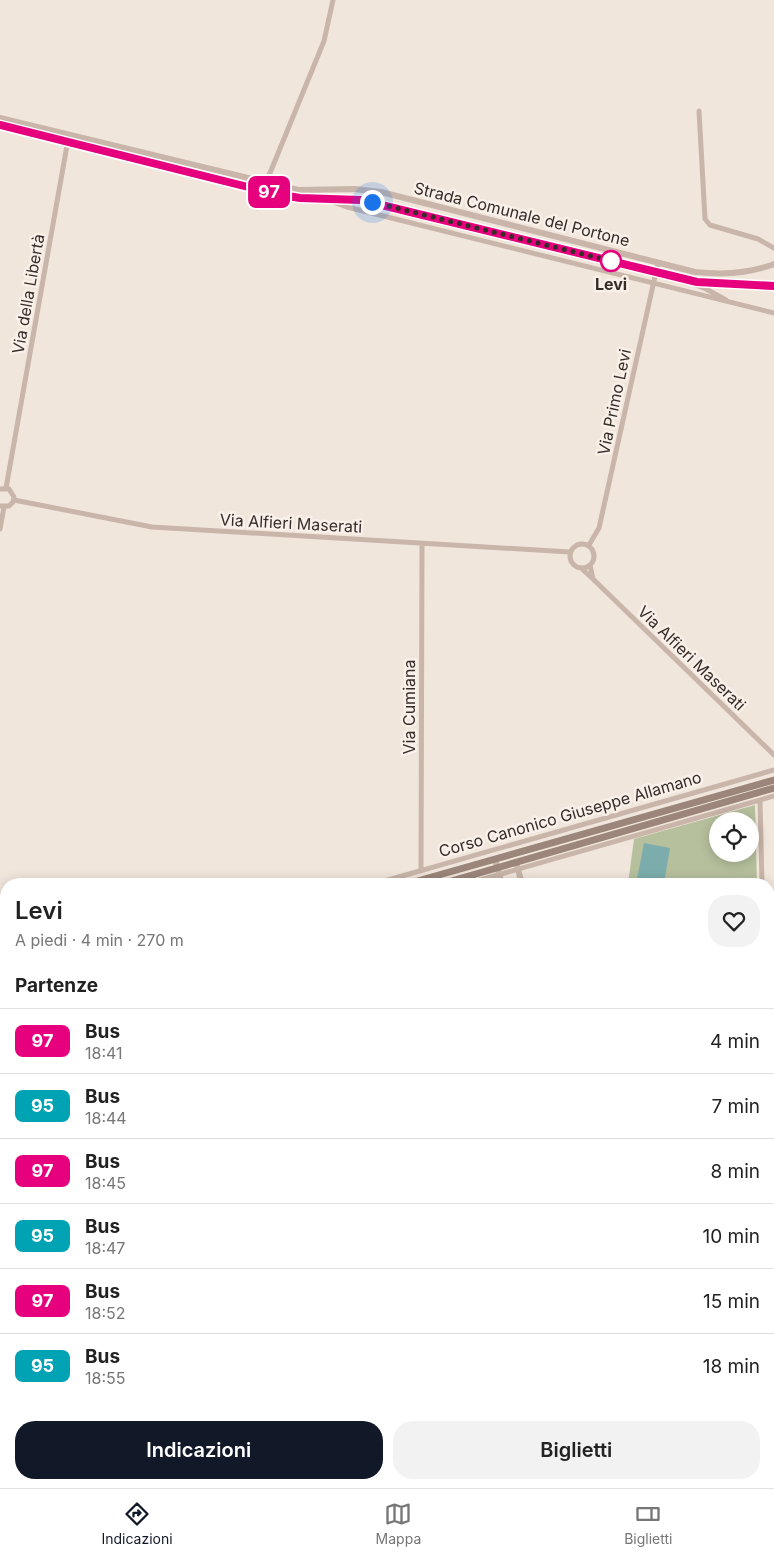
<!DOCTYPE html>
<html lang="it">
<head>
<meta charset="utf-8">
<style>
	body { margin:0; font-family:Inter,sans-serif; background:#f2f2f2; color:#222; height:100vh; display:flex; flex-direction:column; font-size:19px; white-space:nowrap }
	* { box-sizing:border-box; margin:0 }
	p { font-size:16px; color:#767676 }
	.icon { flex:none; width:28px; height:28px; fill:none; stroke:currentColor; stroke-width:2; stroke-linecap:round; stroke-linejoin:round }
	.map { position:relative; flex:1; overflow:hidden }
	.side { position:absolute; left:0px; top:878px; width:775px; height:611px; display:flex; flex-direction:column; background:#fff; border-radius:20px 20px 0 0; box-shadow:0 2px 12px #0003 }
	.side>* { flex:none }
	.badge { padding:0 10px; border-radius:8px; font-size:18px; line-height:32px }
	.tools { position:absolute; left:709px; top:812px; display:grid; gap:10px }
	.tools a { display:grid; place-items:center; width:50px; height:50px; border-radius:50%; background:#fff; box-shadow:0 2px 12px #0003; font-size:25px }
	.you { position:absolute; width:25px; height:25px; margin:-12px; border:4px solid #fff; border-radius:50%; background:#1a73e8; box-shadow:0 0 0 8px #1a73e833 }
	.map>.badge { position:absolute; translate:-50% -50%; box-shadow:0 0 0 2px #fff }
	h2 { padding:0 15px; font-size:19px; line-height:45px }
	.round { display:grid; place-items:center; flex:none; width:52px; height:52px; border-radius:20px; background:#f2f2f2 }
	.overview { display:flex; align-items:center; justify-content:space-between; height:85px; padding:0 15px }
	h1 { font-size:24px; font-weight:600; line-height:38px }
	.cta { display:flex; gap:10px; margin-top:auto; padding:10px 15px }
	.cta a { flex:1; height:58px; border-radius:20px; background:#111827; color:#fff; font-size:20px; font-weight:600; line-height:58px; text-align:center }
	.cta a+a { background:#f2f2f2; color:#222 }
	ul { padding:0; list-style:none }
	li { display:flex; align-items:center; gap:15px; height:65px; padding:0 15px; border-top:1px solid #e0e0e0 }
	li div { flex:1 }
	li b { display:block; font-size:19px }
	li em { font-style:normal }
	li .badge { min-width:55px; font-weight:700; text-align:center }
	.tab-bar { display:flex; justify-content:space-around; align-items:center; height:70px; border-top:1px solid #e0e0e0; background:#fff; font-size:14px; color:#767676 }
	.tab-bar a { display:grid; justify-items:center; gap:2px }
	.tab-bar .selected { color:#111827 }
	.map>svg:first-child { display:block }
	.forest { fill:url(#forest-firs) }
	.park { fill:url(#park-crowns) }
	.garden { fill:#b6c09d; fill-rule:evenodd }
	.water { fill:#7cadac }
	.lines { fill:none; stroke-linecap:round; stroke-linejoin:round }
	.minor { stroke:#c9b5a9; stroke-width:5 }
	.tertiary { stroke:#c9b5a9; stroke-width:6 }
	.secondary { stroke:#9c857a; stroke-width:7 }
	.line-casing { stroke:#fff; stroke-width:11 }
	.line { stroke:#e6007e; stroke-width:8 }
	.walk { stroke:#362c28; stroke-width:5; stroke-dasharray:0 9 }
	.stop-dot { fill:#fff; stroke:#e6007e; stroke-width:2.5 }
	.labels { text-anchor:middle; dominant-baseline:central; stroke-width:5; stroke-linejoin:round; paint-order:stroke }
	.street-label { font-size:16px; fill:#362c28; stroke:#f9f0e9 }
	.stop-label { font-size:16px; font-weight:bold; fill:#362c28; stroke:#f9f0e9 }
</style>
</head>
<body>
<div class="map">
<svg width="774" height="1488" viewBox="0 0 774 1488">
	<defs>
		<pattern id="forest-firs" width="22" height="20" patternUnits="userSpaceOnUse" patternTransform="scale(1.25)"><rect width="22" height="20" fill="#b6c09d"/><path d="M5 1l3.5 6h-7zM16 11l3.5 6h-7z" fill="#959c80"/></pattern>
		<pattern id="park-crowns" width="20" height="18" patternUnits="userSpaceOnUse" patternTransform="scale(1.25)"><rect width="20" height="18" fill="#b6c09d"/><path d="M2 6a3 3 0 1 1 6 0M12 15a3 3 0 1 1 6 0" fill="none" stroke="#959c80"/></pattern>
	</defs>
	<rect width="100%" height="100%" fill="#f1e6dc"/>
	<path class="forest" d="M0,1095l6,3v76l-6,-4z"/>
	<path class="park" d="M769,1162h5v126h-5z"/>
	<path class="garden" d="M755,805l2,79h-129l6,-45zM718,821h32v33h-32z
		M0,1294h6v181h-6z
		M529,1483h103l1,5h-103z"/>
	<path class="water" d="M644,843l26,5 -6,36 -27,-5z"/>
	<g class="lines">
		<path class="minor" d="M699,111l6,108 5,6 48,14 16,9
			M327,200l20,7 427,106
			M257,208v-19l13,-16 54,-132 9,-41
			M691,283l15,6 20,11
			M6,488l62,-348
			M0,489h9l5,8 -1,5 -4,4h-9
			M14,500l138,27 418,25
			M0,529l4,-22
			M570 556a12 12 0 1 1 24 0a12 12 0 1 1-24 0Z
			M589,545l10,-17 59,-265
			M581,568l12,11 -3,-14
			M593,579l181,176
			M760,800l2,84
			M421,871l1,-328
			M374,884l400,-114
			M466,884l308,-88
			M0,989l6,-1
			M0,1017l6,-2
			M769,1074l5,8
			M769,1152l5,1
			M769,1376l5,-1
			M306,1482l17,6
			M756,1482l1,6
			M495,1488l1,-6"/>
		<path class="tertiary" d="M0,118l298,72 57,-1 26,3 314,80c27,3 53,2 79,-8
			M0,125l290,72 71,3 318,78 29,6 66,2
			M495,859l7,25
			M516,862l6,22
			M769,1088l5,-3
			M769,1110l5,4
			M0,1278l6,1
			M652,1482l1,6"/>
		<path class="secondary" d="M407,884l367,-104
			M441,884l333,-96
			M0,1000l6,-2
			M0,1009l6,-1"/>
	</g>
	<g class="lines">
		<g class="line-casing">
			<path id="line" d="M0,125l276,69 24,4 61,2 336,82 77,4"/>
		</g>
		<use href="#line" class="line"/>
		<path class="walk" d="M372,202l239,59"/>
	</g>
	<circle class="stop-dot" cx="611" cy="261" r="10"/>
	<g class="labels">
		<g class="street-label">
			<text transform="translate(522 214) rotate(14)">Strada Comunale del Portone</text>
			<text transform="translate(28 294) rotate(-80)">Via della Libertà</text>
			<text transform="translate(614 402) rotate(-78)">Via Primo Levi</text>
			<text transform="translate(291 523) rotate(3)">Via Alfieri Maserati</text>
			<text transform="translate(692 658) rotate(44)">Via Alfieri Maserati</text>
			<text transform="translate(409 707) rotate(-90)">Via Cumiana</text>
			<text transform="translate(570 814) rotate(-16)">Corso Canonico Giuseppe Allamano</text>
		</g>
		<g class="stop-label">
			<text x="611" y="284">Levi</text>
		</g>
	</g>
</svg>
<div class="tools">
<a><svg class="icon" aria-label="locate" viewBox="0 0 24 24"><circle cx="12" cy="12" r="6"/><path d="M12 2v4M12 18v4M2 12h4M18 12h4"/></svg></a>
</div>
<div class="you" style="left:372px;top:202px"></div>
<b class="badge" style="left:269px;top:192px;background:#e6007e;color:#fff">97</b>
<section class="side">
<div class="overview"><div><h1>Levi</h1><p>A piedi · 4 min · 270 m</p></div><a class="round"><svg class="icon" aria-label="heart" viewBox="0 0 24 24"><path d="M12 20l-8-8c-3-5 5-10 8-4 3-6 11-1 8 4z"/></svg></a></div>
<h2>Partenze</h2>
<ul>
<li><span class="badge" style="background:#e6007e;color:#fff">97</span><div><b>Bus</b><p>18:41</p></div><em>4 min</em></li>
<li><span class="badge" style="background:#00a3b4;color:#fff">95</span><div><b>Bus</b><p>18:44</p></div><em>7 min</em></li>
<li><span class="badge" style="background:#e6007e;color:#fff">97</span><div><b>Bus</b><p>18:45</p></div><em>8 min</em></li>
<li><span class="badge" style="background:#00a3b4;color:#fff">95</span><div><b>Bus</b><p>18:47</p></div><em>10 min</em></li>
<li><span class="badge" style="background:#e6007e;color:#fff">97</span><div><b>Bus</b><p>18:52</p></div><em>15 min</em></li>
<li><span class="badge" style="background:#00a3b4;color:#fff">95</span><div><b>Bus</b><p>18:55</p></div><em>18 min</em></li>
</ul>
<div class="cta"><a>Indicazioni</a><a>Biglietti</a></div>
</section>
</div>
<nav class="tab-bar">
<a class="selected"><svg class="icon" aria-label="directions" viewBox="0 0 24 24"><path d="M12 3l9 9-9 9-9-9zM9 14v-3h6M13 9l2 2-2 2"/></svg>Indicazioni</a>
<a><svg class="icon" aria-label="map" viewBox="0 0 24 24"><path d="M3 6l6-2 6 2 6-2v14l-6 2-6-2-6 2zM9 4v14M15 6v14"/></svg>Mappa</a>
<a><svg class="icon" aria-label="tickets" viewBox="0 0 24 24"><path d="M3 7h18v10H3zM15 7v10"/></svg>Biglietti</a>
</nav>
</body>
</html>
